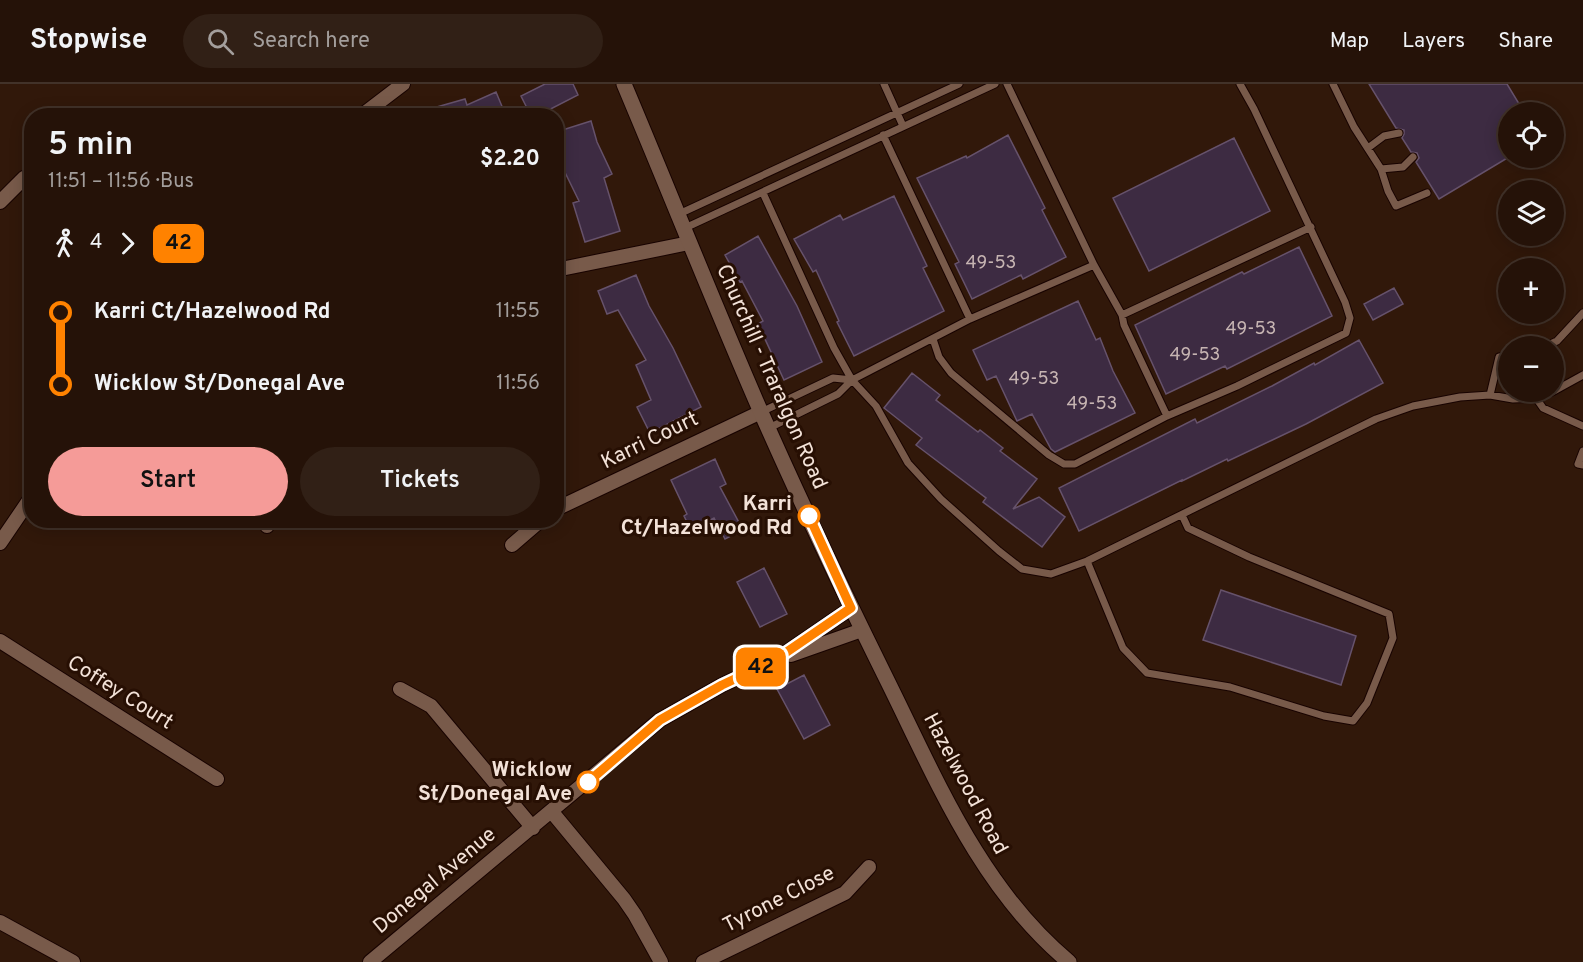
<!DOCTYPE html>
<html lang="en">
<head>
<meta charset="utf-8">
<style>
	body { margin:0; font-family:Overpass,sans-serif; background:#312016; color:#f1f3f6; height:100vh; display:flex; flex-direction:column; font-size:22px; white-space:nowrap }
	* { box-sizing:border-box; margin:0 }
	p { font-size:20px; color:#a39e9c }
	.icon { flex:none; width:33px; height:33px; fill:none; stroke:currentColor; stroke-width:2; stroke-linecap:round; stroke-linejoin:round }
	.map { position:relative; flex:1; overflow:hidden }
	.drawer { position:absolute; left:24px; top:24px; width:540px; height:420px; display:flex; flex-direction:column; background:#251208; border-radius:24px; box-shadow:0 3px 15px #0003,0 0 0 2px #423229 }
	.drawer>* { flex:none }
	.badge { padding:0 12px; border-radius:9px; font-size:21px; line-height:39px }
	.fabs { position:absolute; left:1498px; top:18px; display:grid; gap:12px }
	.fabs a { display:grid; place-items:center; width:66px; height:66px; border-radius:50%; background:#251208; box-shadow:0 3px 15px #0003,0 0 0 2px #423229; font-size:30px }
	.map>.badge { position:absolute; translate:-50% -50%; box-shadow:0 0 0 3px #fff }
	.legs { display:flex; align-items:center; gap:9px; height:66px; padding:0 24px; font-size:20px }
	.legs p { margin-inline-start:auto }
	.headline { display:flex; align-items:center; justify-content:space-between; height:102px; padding:0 24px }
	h1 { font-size:33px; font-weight:600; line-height:45px }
	.button { display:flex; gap:12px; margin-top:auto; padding:12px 24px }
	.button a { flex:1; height:69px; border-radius:36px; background:#f59b98; color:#111; font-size:24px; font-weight:600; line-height:69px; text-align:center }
	.button a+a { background:#312016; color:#f1f3f6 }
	ul { padding:0 24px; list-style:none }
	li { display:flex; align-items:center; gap:21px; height:72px; font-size:22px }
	li i { display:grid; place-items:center; width:9px; height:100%; margin:0 8px; background:currentColor }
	li i::after { content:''; width:15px; height:15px; margin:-8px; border:4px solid; border-radius:50%; background:#251208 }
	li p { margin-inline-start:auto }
	li:first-child i { background:linear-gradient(#0000 50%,currentColor 0) }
	li:last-child i { background:linear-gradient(currentColor 50%,#0000 0) }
	header { display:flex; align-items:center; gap:36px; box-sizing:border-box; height:84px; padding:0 30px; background:#251208; border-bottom:2px solid #423229 }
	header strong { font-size:28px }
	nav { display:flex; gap:33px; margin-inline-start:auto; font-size:21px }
	.search { width:420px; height:54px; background:#312016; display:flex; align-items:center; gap:15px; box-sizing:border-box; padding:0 21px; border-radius:33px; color:#a39e9c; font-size:22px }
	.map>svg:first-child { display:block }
	.building { fill:#3d2b42; stroke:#66526b; stroke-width:1.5 }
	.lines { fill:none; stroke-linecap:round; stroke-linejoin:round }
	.service-casing { stroke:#180300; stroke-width:9 }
	.minor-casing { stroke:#180300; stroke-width:16 }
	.secondary-casing { stroke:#180300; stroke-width:17 }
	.service { stroke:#785a4a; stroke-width:7 }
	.minor { stroke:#785a4a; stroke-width:14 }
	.secondary { stroke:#785a4a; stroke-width:15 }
	.line-1-casing { stroke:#fff; stroke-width:14 }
	.line-1 { stroke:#ff8200; stroke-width:9 }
	.stop-1-dot { fill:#fff; stroke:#ff8200; stroke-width:3 }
	.labels { text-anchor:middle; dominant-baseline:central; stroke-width:6; stroke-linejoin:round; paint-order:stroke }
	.number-label { font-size:18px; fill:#c6b4b2 }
	.street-label { font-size:21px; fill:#f3e2d8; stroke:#270f03 }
	.stop-label { font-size:21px; font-weight:bold; fill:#f3e2d8; stroke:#270f03; text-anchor:end }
</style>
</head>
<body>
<header>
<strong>Stopwise</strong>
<div class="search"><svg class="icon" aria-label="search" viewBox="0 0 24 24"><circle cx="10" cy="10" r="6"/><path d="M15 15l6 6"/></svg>Search here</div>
<nav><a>Map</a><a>Layers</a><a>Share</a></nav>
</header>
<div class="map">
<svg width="1583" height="878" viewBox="0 0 1583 878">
	<rect width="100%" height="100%" fill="#31180a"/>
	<path class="building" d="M545,0h28l5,11 -41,21h-6l-10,-20z
		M1369,0h138l17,28h-15v45l-70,42 -23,-37 3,-4 -2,-5 -6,-1 -9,-14 2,-4v-4l-8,-2z
		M496,8l10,24h-86l-1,-4 46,-13 2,6z
		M591,37l6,21 15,32 -8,4 16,53 -35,11 -12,-39 6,-2 -23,-47v-22z
		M1008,51l37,73 -3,2 24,47 -43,22 -2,-4 -49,24 -17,-35 4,-2 -42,-84 49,-22 1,2z
		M1234,54l36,73 -121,60 -36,-73z
		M894,112l33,70 -4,2 21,43 -90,45 -17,-34 2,-1 -23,-51 -3,2 -19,-33 46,-24 3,5z
		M758,152l39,70 25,56 -38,18 -26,-56 5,-3 -21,-40 -2,1 -15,-27z
		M1299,163l33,69 -105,53 -2,-3 -59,28 -31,-69 107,-53 2,2z
		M636,191l13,31 24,42 28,59 -51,26 -13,-26 14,-7 -15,-35 10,-5 -28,-50 -11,4 -9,-23z
		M1394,204l9,16 -30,16 -9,-16z
		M1078,217l18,39 4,-2 13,33 22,42 -80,39 -4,-3 -19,-35 -15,7 -21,-45 -9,4 -14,-30z
		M1359,256l24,43 -77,41 -78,37 -1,-2 -45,22v-1l-103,51 -20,-43 136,-69 2,4 75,-37 42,-23 1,2z
		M912,289l28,22 -4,5 42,32 2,-2 23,18 -3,3 37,28 -24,30 26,-12 26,20 -23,30 -59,-45 3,-4 -70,-53 6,-7 -38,-30z
		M715,375l11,25 -6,3 23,43 -18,9 -11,-21 -23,12 -7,-14 3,-2 -16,-34z
		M764,484l23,46 -27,13 -23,-45z
		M1221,506l135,46 -15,49 -138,-45z
		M804,591l26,50 -26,14 -27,-50z"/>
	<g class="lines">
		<g class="service-casing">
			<path id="service" d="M884,0l19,42
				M1007,0l87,181 28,50 2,10 43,91
				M1333,0l21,43 27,42 7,22 8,15 31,-13
				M883,51l87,184
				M1368,64l16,-12 15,-3
				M1381,85l22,-2 10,-10
				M763,109l71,155 18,32 24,26 32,57 33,36 58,52 23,18 29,5 36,-13 289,-142 37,-13 47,-9 30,-2 23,4 23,-1 16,-6
				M679,130l280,-130
				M685,144l310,-144
				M1122,231l189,-88
				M933,255l6,18 12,16 98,82 15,9h11l92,-48 70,-30 109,-53 4,-15 -5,-16 -91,-193 -14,-25
				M1546,262l11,-5 26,-28
				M1554,307l29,-16
				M1490,311l9,-38 10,-1
				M1536,314l7,10 40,18
				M761,328l72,-34 19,2
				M769,344l69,-34 14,-14 118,-61 124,-54
				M1583,367l-5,13 5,1
				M1087,477l36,87 24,25 83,14 94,29 29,5 14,-18 26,-65 -4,-24 -140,-57 -61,-29 -6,-13"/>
		</g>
		<g class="minor-casing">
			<path id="minor" d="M361,32l42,-32
				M0,118l24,-24 8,-4
				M556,186l133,-27
				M556,425l205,-97
				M267,442v-6
				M0,459l32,-47
				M512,461l29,-25
				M0,557l217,138
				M791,571l71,-25
				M400,605l31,17 102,122
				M552,728l72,87 11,16 26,47
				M0,838l73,40
				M370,878l290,-242 62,-35 53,-25 76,-52
				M703,878l142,-69 24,-26"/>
		</g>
		<g class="secondary-casing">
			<path id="secondary" d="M624,0c46,109 89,218 136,326 40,91 83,181 127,270 50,101 94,209 182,282"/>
		</g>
		<use href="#service" class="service"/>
		<use href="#minor" class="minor"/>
		<use href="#secondary" class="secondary"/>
	</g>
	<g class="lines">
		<g class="line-1-casing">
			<path id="line-1" d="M588,698l72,-62 62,-35 53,-25 76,-52 -42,-92"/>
		</g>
		<use href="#line-1" class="line-1"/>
	</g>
	<g class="stop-1-dot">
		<circle cx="809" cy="432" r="10"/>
		<circle cx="588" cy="698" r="10"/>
	</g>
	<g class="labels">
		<g class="number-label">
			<text x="991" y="179">49-53</text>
			<text x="1251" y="245">49-53</text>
			<text x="1195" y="271">49-53</text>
			<text x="1034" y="295">49-53</text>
			<text x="1092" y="320">49-53</text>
		</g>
		<g class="street-label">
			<text transform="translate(771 293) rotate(66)">Churchill - Traralgon Road</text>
			<text transform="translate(650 357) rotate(-26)">Karri Court</text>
			<text transform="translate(120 609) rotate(32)">Coffey Court</text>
			<text transform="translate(965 700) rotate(62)">Hazelwood Road</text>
			<text transform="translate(435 797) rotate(-40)">Donegal Avenue</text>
			<text transform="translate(779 816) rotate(-27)">Tyrone Close</text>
		</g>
		<g class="stop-label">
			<text x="792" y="420">Karri<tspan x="792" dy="24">Ct/Hazelwood Rd</tspan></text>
			<text x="572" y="686">Wicklow<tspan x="572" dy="24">St/Donegal Ave</tspan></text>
		</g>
	</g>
</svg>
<div class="fabs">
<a><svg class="icon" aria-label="locate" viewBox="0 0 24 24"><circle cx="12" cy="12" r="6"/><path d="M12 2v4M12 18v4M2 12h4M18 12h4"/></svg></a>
<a><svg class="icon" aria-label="layers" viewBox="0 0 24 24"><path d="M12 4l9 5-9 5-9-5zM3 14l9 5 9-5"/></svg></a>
<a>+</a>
<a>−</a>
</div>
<b class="badge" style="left:761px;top:583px;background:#ff8200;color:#111">42</b>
<section class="drawer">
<div class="headline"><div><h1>5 min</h1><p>11:51 – 11:56 · Bus</p></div><b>$2.20</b></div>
<div class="legs"><svg class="icon" aria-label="walk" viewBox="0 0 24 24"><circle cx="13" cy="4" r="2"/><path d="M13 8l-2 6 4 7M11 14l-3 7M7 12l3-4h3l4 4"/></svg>4<svg class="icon" aria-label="forward" viewBox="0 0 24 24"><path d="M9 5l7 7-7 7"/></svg><b class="badge" style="background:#ff8200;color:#111">42</b></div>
<ul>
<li><i style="color:#ff8200"></i><b>Karri Ct/Hazelwood Rd</b><p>11:55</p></li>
<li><i style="color:#ff8200"></i><b>Wicklow St/Donegal Ave</b><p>11:56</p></li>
</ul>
<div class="button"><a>Start</a><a>Tickets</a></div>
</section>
</div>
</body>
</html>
